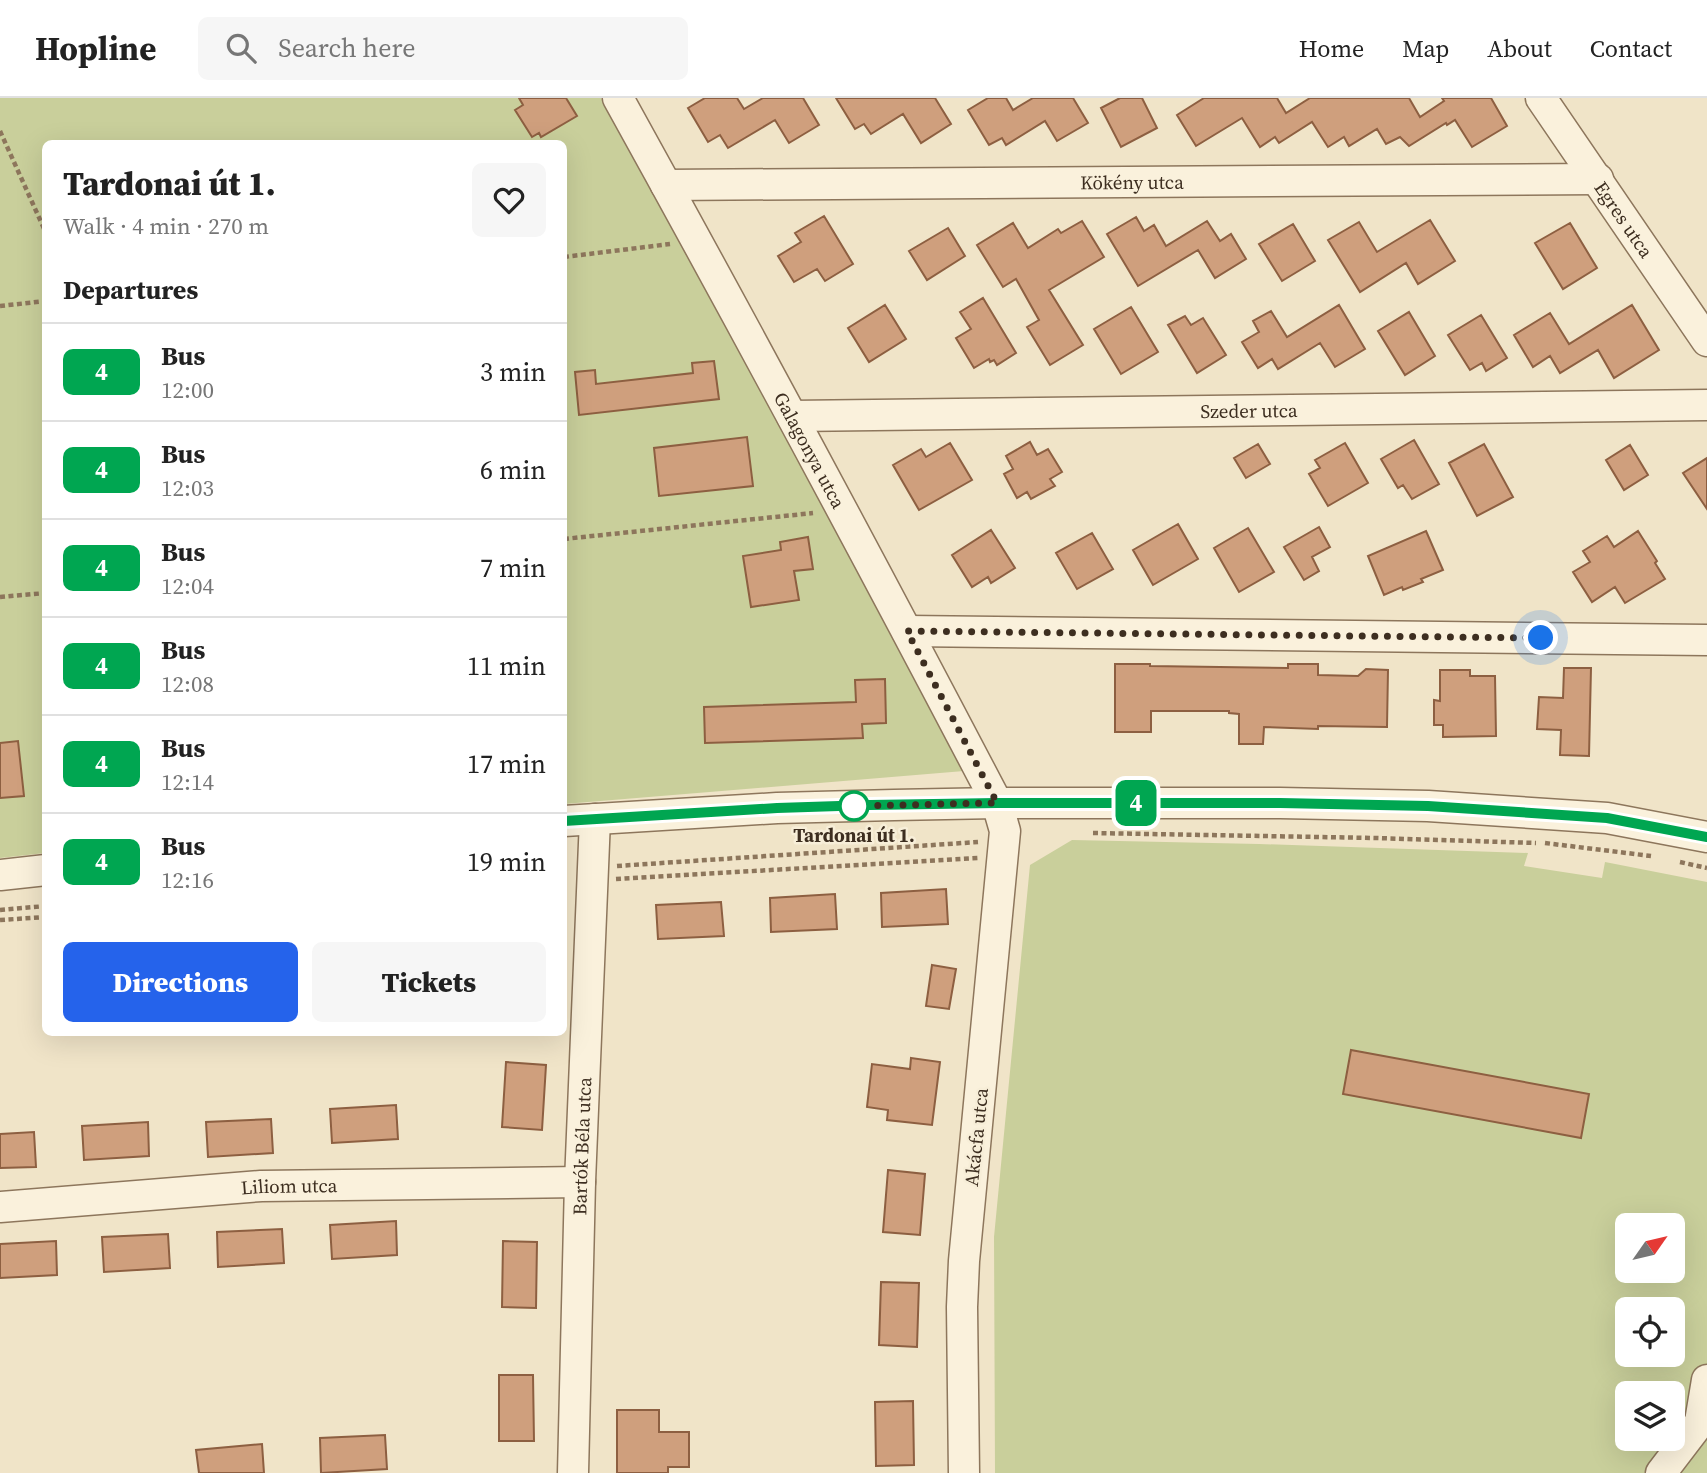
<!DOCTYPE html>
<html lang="en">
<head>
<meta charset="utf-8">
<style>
	body { margin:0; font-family:"Source Serif 4",serif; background:#f6f6f6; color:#222; height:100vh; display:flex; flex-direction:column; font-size:26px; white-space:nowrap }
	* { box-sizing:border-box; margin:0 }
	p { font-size:23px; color:#767676 }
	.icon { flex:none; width:38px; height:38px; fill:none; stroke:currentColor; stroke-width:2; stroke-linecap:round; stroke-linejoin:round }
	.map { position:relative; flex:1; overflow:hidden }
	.drawer { position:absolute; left:42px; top:42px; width:525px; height:896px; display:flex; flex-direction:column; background:#fff; border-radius:10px; box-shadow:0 7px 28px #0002 }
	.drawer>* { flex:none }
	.badge { padding:0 14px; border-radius:10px; font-size:24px; line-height:46px }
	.needle { width:46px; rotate:56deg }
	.controls { position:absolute; left:1615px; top:1115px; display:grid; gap:14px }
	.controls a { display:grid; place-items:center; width:70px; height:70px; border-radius:10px; background:#fff; box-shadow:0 7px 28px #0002; font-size:35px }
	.you { position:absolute; width:35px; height:35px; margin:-18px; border:5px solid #fff; border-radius:50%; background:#1a73e8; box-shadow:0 0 0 10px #1a73e833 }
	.map>.badge { position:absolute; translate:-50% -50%; box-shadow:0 0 0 4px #fff }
	h2 { padding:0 21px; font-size:26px; line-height:63px }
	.round { display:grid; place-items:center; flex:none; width:74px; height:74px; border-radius:10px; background:#f6f6f6 }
	.overview { display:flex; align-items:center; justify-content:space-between; height:119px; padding:0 21px }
	h1 { font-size:33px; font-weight:800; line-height:52px }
	.primary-button { display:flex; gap:14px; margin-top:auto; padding:14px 21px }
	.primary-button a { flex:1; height:80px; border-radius:10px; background:#2563eb; color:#fff; font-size:28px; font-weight:800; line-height:80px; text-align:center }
	.primary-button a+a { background:#f6f6f6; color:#222 }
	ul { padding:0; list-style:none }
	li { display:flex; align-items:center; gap:21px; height:98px; padding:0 21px; border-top:2px solid #e0e0e0 }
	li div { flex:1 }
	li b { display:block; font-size:26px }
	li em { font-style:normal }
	li .badge { min-width:77px; font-weight:700; text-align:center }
	header { display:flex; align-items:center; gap:42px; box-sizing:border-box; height:98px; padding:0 35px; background:#fff; border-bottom:2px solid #e0e0e0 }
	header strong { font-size:33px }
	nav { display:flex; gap:38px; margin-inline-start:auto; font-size:24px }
	.search { width:490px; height:63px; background:#f6f6f6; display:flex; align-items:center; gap:18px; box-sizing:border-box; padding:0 24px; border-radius:10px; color:#767676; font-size:26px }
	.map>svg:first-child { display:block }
	.green { fill:#c9cf9b; fill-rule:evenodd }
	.building { fill:#cf9f7d; stroke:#8d5f41; stroke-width:2 }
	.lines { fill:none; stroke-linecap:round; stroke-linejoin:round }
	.minor-casing { stroke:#8d765c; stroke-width:33 }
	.path { stroke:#8d765c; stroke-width:4.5; stroke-dasharray:5 3.5; stroke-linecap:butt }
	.minor { stroke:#faf1dc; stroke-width:30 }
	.line-casing { stroke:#fff; stroke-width:16 }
	.line { stroke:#00a651; stroke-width:10 }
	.walk { stroke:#3d2e20; stroke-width:7; stroke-dasharray:0 12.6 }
	.stop-dot { fill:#fff; stroke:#00a651; stroke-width:3.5 }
	.labels { text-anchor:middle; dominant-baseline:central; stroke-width:5; stroke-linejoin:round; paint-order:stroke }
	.street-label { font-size:19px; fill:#3d2e20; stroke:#f7eed8 }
	.stop-label { font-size:19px; font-weight:bold; fill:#3d2e20; stroke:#f7eed8 }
</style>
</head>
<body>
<header>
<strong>Hopline</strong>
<div class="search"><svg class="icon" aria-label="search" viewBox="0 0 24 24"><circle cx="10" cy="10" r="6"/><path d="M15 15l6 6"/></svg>Search here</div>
<nav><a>Home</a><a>Map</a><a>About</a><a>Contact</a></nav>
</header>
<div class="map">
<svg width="1707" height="1375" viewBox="0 0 1707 1375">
	<rect width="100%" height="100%" fill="#f0e4c8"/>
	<path class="green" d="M0,0h601l114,204 249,469 -400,33v-660h-518l-1,709 -45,5z
		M1072,742l187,4 269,9 -4,13 78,12 3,-16 102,20v591h-712l-1,-236 36,-372zM1628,1127h45v45h-45zM1628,1211h45v45h-45zM1628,1295h45v45h-45z"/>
	<path class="building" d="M519,0h47l11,18 -36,21 -2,-4 -7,4 -17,-27 8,-5z
		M705,0h32l7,11 19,-11h40l16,27 -30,18 -14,-23 -47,28 -8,-13 -12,7 -20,-34z
		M836,0h99l16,26 -30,19 -18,-29 -32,20 -7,-10 -9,5z
		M988,0h18l7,12 20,-12h40l15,25 -31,18 -12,-20 -39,24 -4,-7 -13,7 -21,-35z
		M1120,0h22l15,30 -36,19 -20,-39z
		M1204,0h73l9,15 24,-15h99l11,19 24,-16 -2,-3h49l16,28 -35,21 -17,-27 -8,5 -1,-2 -37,23 -9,-9 -14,7 -9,-15 -28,17 -5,-9 -16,10 -16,-25 -33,21 -4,-6 -15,10 -18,-29 -46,28 -19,-31z
		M824,118l29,48 -28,17 -8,-12 -23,13 -16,-26 23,-14 -6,-9z
		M1136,119l8,14 10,-6 12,21 41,-25 13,20 11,-7 15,25 -31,19 -17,-28 -60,36 -31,-52z
		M1430,122l25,41 -37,23 -12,-21 -46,29 -32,-52 31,-18 18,30z
		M1082,123l22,36 -55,33 34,55 -33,20 -23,-38 12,-7 -23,-41 -13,8 -26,-42 36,-22 15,25 30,-19 3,4z
		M1570,125l27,45 -34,21 -28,-46z
		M1293,126l22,37 -33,20 -23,-37z
		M948,130l17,28 -38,24 -18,-29z
		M983,200l33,55 -19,12 -3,-5 -4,2 -1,-3 -15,9 -18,-30 15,-9 -11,-17z
		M885,207l21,34 -37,23 -21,-34z
		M1339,207l26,44 -30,18 -15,-24 -42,26 -6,-10 -14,9 -16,-26 17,-10 -6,-11 18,-10 16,26z
		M1632,207l27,45 -45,28 -16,-28 -38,23 -10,-17 -17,11 -19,-32 36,-22 19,31z
		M1131,209l27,45 -37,22 -27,-45z
		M1409,214l26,44 -30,19 -27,-44z
		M1481,217l26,43 -21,13 -4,-8 -12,7 -22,-35z
		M1185,218l6,9 12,-7 23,37 -29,18 -29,-48z
		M714,263l5,38 -140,16 -4,-43 20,-2 1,14 97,-11 -1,-10z
		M747,339l6,49 -94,10 -5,-48z
		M1414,342l25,44 -27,15 -9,-14 -5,3 -17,-29z
		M1030,344l7,13 11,-6 14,23 -12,7 5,7 -24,13 -4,-7 -10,6 -13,-24 9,-5 -7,-13z
		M950,345l22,37 -53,30 -26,-45 28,-16 5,8z
		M1345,345l23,40 -40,23 -19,-32 11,-6 -5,-8z
		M1258,346l12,20 -24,14 -12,-20z
		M1484,346l29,53 -36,19 -28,-53z
		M1630,347l18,30 -24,15 -18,-30z
		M1707,360v51l-24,-36z
		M1178,426l20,35 -45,26 -20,-35z
		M1319,429l11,20 -18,10 7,14 -15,9 -20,-33z
		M1248,430l26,44 -35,20 -25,-44z
		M991,432l24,38 -24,15 -3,-6 -16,10 -20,-32z
		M1426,433l17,39 -22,9 2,3 -20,8 -1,-3 -18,8 -16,-39z
		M1638,433l19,30 -2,2 10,16 -40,24 -10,-16 -23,15 -19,-30 17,-10 -7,-11 24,-15 7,11z
		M1092,435l21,36 -36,20 -21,-36z
		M808,439l5,32 -19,2 5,29 -48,7 -8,-51 38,-6 -1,-8z
		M1115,566h35v2l138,2v-4h30v11l40,1 8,-7 22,1 -1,57 -69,-1v3l-54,-2 -1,17h-24v-30l-10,-1v-2h-78v21h-36z
		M1564,570h27l-2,88 -29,-1 1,-25 -24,-1 2,-32 24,1z
		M1440,572h30v6h25l1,60 -53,1v-12h-9v-25l6,1z
		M885,581l1,44 -24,1 1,14 -158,5 -1,-36 152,-5 -1,-22z
		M18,643l6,55 -24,2v-55z
		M946,791l2,35 -66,3 -1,-34z
		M835,796l2,35 -66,3 -1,-34z
		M721,804l3,34 -66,3 -2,-34z
		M932,867l24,4 -7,40 -23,-3z
		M1351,952l238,44 -8,44 -238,-44z
		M911,960l29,4 -8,63 -45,-5 1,-10 -21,-3 5,-43 38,5z
		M506,964l40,3 -4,65 -40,-3z
		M396,1007l2,34 -66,4 -2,-34z
		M271,1021l2,34 -65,4 -2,-35z
		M148,1024l1,34 -65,4 -2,-34z
		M34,1034l2,35 -36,1v-34z
		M888,1072l37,4 -5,61 -37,-3z
		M396,1123l1,34 -65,4 -2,-34z
		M282,1131l2,34 -66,4 -1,-35z
		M168,1136l2,34 -66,4 -2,-35z
		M56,1143l1,34 -57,3v-34z
		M503,1143l34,1 -1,66 -34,-1z
		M881,1184l38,1 -2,64 -38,-2z
		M499,1277h34l1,66h-35z
		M913,1303l1,64 -38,1 -1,-64z
		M617,1312h42v22h30v35h-21v6h-51z
		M385,1337l2,34 -66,4 -1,-35z
		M262,1346l2,29h-65l-3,-23z"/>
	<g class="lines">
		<g class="minor-casing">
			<g id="minor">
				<path id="s1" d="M618,0c129,233 255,468 379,705l8,28 -41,430 -2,46 2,166"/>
				<path id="s2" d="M1541,0l166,243"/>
				<path id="s3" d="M666,87l932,-6"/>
				<path id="s4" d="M792,318l915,-11"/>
				<path d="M907,533l800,9"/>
				<path d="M564,723l213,-13 117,-3 103,-2h283l148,3 179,12 100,19"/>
				<path d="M0,777l46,-5"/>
				<path id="s5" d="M0,1109l261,-21 319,-4"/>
				<path id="s6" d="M573,1375l7,-291 15,-363"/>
				<path d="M1661,1375l39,-51 7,-42"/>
			</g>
		</g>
		<path class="path" d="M0,33l46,102
			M564,159l106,-13
			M0,208l46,-5
			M564,441l249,-26
			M0,499l46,-4
			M1093,735l282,5 161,5
			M1545,745l106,13
			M1680,764l27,6
			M617,768l361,-24
			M616,781l362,-21
			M0,812l46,-4
			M0,822l46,-3"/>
		<use href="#minor" class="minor"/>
	</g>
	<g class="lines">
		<g class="line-casing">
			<path id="line" d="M564,723l213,-13 93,-3 127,-2h283l148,3 179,12 100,19"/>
		</g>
		<use href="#line" class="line"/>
		<path class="walk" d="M854,708h-7l150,-3 -90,-172 634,7"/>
	</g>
	<circle class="stop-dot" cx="854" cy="708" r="14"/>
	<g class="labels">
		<g class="street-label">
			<text stroke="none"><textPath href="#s3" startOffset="466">Kökény utca</textPath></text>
			<text stroke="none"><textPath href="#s2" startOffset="147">Egres utca</textPath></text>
			<text stroke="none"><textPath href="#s4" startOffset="457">Szeder utca</textPath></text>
			<text stroke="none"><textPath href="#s1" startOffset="401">Galagonya utca</textPath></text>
			<text transform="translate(976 1039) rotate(-84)">Akácfa utca</text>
			<text stroke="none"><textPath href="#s6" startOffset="327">Bartók Béla utca</textPath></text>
			<text stroke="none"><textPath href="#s5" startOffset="290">Liliom utca</textPath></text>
		</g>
		<g class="stop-label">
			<text x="854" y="737">Tardonai út 1.</text>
		</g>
	</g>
</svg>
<div class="controls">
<a><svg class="needle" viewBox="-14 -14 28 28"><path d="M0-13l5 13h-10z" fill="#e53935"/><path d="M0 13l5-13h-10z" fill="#767676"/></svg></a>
<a><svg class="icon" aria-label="locate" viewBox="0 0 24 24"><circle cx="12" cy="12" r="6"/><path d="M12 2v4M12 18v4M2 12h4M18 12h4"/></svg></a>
<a><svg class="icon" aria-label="layers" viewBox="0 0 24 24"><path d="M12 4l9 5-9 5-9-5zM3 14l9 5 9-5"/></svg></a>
</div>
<div class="you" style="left:1541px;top:540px"></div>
<b class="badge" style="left:1136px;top:705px;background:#00a651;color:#fff">4</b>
<section class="drawer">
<div class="overview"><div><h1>Tardonai út 1.</h1><p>Walk · 4 min · 270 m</p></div><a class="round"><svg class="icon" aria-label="heart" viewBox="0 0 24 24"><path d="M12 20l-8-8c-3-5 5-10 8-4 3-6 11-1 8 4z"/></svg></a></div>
<h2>Departures</h2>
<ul>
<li><span class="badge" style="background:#00a651;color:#fff">4</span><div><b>Bus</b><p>12:00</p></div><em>3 min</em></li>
<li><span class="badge" style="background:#00a651;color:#fff">4</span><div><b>Bus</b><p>12:03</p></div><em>6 min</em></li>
<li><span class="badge" style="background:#00a651;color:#fff">4</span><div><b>Bus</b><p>12:04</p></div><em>7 min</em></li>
<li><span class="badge" style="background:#00a651;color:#fff">4</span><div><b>Bus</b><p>12:08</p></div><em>11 min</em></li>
<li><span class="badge" style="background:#00a651;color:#fff">4</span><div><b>Bus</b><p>12:14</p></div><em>17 min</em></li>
<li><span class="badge" style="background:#00a651;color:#fff">4</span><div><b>Bus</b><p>12:16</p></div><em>19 min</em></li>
</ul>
<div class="primary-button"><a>Directions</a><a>Tickets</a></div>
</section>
</div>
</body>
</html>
